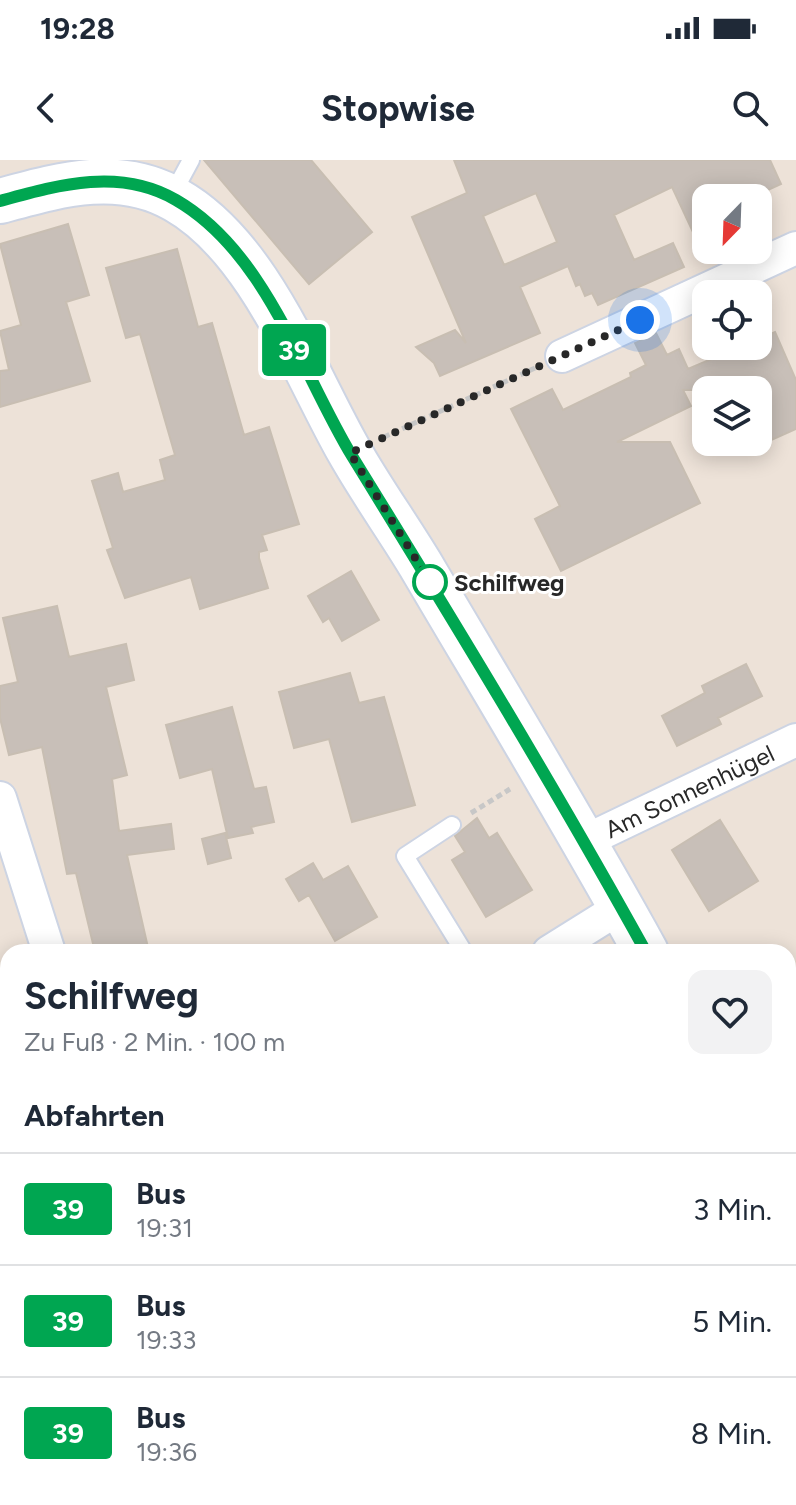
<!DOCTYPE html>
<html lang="de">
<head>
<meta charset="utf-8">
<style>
	body { margin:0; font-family:Figtree,sans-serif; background:#f2f2f3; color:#1f2937; height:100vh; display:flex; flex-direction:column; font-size:30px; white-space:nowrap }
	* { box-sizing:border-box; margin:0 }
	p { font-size:26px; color:#747a83 }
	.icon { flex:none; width:44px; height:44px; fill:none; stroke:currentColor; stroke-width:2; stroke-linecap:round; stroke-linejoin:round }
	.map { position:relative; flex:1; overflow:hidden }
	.sheet { position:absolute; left:0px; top:784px; width:796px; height:562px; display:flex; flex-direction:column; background:#fff; border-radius:24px 24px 0 0; box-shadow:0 4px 20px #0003 }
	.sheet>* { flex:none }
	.badge { padding:0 16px; border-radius:6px; font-size:28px; line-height:52px }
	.needle { width:52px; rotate:203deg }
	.controls { position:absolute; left:692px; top:24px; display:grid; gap:16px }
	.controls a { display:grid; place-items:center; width:80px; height:80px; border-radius:16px; background:#fff; box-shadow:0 4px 20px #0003; font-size:40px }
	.you { position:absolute; width:40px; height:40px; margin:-20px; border:6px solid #fff; border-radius:50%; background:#1a73e8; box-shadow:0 0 0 12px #1a73e833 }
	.map>.badge { position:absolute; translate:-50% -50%; box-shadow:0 0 0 4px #fff }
	h2 { padding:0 24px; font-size:30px; line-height:72px }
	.round { display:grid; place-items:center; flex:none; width:84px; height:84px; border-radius:16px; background:#f2f2f3 }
	.summary { display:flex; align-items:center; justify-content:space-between; height:136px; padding:0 24px }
	h1 { font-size:38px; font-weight:700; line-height:60px }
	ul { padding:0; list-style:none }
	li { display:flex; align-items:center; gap:24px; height:112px; padding:0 24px; border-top:2px solid #e0e1e3 }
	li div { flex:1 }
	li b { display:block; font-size:30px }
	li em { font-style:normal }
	li .badge { min-width:88px; font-weight:700; text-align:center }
	.status { display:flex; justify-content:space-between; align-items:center; height:56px; padding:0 40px; background:#fff; direction:ltr }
	.status svg { height:22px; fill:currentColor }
	header { display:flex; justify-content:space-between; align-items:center; height:104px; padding:0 24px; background:#fff; font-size:36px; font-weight:700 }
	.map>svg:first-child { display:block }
	.building { fill:#c8bfb8; stroke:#c8beb2; stroke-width:2; fill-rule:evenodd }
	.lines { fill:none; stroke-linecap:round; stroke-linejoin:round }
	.lane-casing { stroke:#cdd4e3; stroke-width:20 }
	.street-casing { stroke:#cdd4e3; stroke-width:36 }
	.secondary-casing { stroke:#cdd4e3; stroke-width:48 }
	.path { stroke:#c7c7c7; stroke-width:5; stroke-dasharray:6 4; stroke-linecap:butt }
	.lane { stroke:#fff; stroke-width:16 }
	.street { stroke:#fff; stroke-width:32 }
	.secondary { stroke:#fff; stroke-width:44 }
	.line-casing { stroke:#fff; stroke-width:18 }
	.line { stroke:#00a651; stroke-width:12 }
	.walk { stroke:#282828; stroke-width:8; stroke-dasharray:0 14.4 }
	.stop-dot { fill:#fff; stroke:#00a651; stroke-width:4 }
	.labels { text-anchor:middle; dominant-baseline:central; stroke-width:6; stroke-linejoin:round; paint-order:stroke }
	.stop-label { font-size:24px; font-weight:bold; fill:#282828; stroke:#fff; text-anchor:start }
	.street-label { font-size:24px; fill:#282828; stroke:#fff }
</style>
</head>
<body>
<div class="status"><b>19:28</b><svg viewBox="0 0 49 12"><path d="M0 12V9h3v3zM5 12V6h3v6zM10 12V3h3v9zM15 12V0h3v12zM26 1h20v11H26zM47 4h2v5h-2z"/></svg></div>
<header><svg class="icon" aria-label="back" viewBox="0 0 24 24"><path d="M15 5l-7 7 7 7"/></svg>Stopwise<svg class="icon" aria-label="search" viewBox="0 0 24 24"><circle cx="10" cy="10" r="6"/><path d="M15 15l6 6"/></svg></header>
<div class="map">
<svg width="796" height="1345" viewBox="0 0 796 1345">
	<rect width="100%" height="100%" fill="#ede2d8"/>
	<path class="building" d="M204,0h107l61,72 -63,52z
		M454,0h316l11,24 -31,14h-44v62l-34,-73 -58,28 20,45 39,-17 11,24 -86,38 -6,-12 -7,3 -5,-12 -4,2 -8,-20 -48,21 20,46 -100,43 -6,-13 -18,-16 39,-17 11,13 -54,-126 55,-24zM536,33l21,49 -53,23 -21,-49z
		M68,64l21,71 -23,7 24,79 -90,26v-36l9,-1 -9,-39 21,-6 -21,-81z
		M177,89l21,78 14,-4 32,112 25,-8 30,97 -37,11 5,15 -8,2v6l9,30 -68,21 -9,-32 -66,21 -18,-48 6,-2 -21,-67 26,-8 5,19 42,-12 -5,-20 15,-5 -35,-121 -14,4 -20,-70z
		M775,172l21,48v49l-38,17v-56h-75l8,16 -74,36h53l30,61 -139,68 -26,-52 25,-13 -49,-97 41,-20 11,21 68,-33 -1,-4 16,-8 -11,-22 21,-10 11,22 12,-6 9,20 54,-23h16v-7z
		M351,411l28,49 -37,21 -13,-23 -6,4 -15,-26z
		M57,446l12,51 57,-13 8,36 -28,7 21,88 -15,4 7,52 52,-7 3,25 -47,6 22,97h-54l-19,-79 -9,1 -25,-127 -33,8 -9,-37v-32l18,-4 -15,-64z
		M746,504l16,32 -44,22 3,6 -44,22 -15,-30 43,-23 -3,-7z
		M350,513l9,30 25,-6 31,108 -63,17 -23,-83 -35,9 -15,-56z
		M232,547l22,82 12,-2 8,35 -23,5 2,6 -25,5 -16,-69 -32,9 -14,-53z
		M477,658l12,20 8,-5 35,57 -46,27 -34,-57 13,-8 -10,-16z
		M720,660l38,61 -49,30 -37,-61z
		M225,673l6,25 -23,6 -6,-25z
		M313,703l10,17 25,-14 29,51 -42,24 -26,-46 -10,6 -13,-22z"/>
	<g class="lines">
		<g class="lane-casing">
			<path id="lane" d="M171,37l20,-37
				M452,665l-47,31 59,96"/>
		</g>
		<g class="street-casing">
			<g id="street">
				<path d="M562,196l234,-108"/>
				<path d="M0,638l49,154"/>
				<path id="s1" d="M583,682l213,-102"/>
				<path d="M549,792l72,-45"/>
				<path d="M238,1338l3,7"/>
			</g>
		</g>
		<g class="secondary-casing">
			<path id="secondary" d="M0,41c59,-16 119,-34 176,-1 83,47 127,170 173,251 22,39 48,75 71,113 76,129 154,257 226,388
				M788,1043l8,14"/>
		</g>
		<path class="path" d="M384,277l151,-69
			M471,653l39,-24"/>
		<use href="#lane" class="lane"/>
		<use href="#street" class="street"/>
		<use href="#secondary" class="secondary"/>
	</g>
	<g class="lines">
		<g class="line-casing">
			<path id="line" d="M0,41c58,-16 120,-34 176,-1 90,52 125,172 176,256 101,164 201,328 294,496"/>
		</g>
		<use href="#line" class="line"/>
		<path class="walk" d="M430,422l-80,-129 290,-133"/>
	</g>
	<circle class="stop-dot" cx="430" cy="422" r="16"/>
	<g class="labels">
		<g class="stop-label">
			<text x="454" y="422">Schilfweg</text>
		</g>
		<g class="street-label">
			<text stroke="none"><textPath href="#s1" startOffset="118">Am Sonnenhügel</textPath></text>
		</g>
	</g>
</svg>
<div class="controls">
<a><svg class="needle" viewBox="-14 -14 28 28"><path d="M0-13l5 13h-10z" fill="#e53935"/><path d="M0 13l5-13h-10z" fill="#747a83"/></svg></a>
<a><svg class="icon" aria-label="locate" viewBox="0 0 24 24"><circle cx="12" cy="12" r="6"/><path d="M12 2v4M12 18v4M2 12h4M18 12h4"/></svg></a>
<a><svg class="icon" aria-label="layers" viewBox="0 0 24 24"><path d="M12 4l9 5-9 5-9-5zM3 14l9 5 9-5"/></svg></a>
</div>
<div class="you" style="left:640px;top:160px"></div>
<b class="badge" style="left:294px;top:190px;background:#00a651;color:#fff">39</b>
<section class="sheet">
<div class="summary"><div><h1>Schilfweg</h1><p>Zu Fuß · 2 Min. · 100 m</p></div><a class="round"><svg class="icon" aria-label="heart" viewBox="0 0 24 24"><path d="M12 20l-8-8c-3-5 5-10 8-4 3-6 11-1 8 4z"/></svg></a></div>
<h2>Abfahrten</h2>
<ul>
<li><span class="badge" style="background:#00a651;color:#fff">39</span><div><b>Bus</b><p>19:31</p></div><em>3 Min.</em></li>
<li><span class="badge" style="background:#00a651;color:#fff">39</span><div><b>Bus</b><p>19:33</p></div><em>5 Min.</em></li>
<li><span class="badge" style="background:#00a651;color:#fff">39</span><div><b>Bus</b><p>19:36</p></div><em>8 Min.</em></li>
</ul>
</section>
</div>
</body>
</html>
